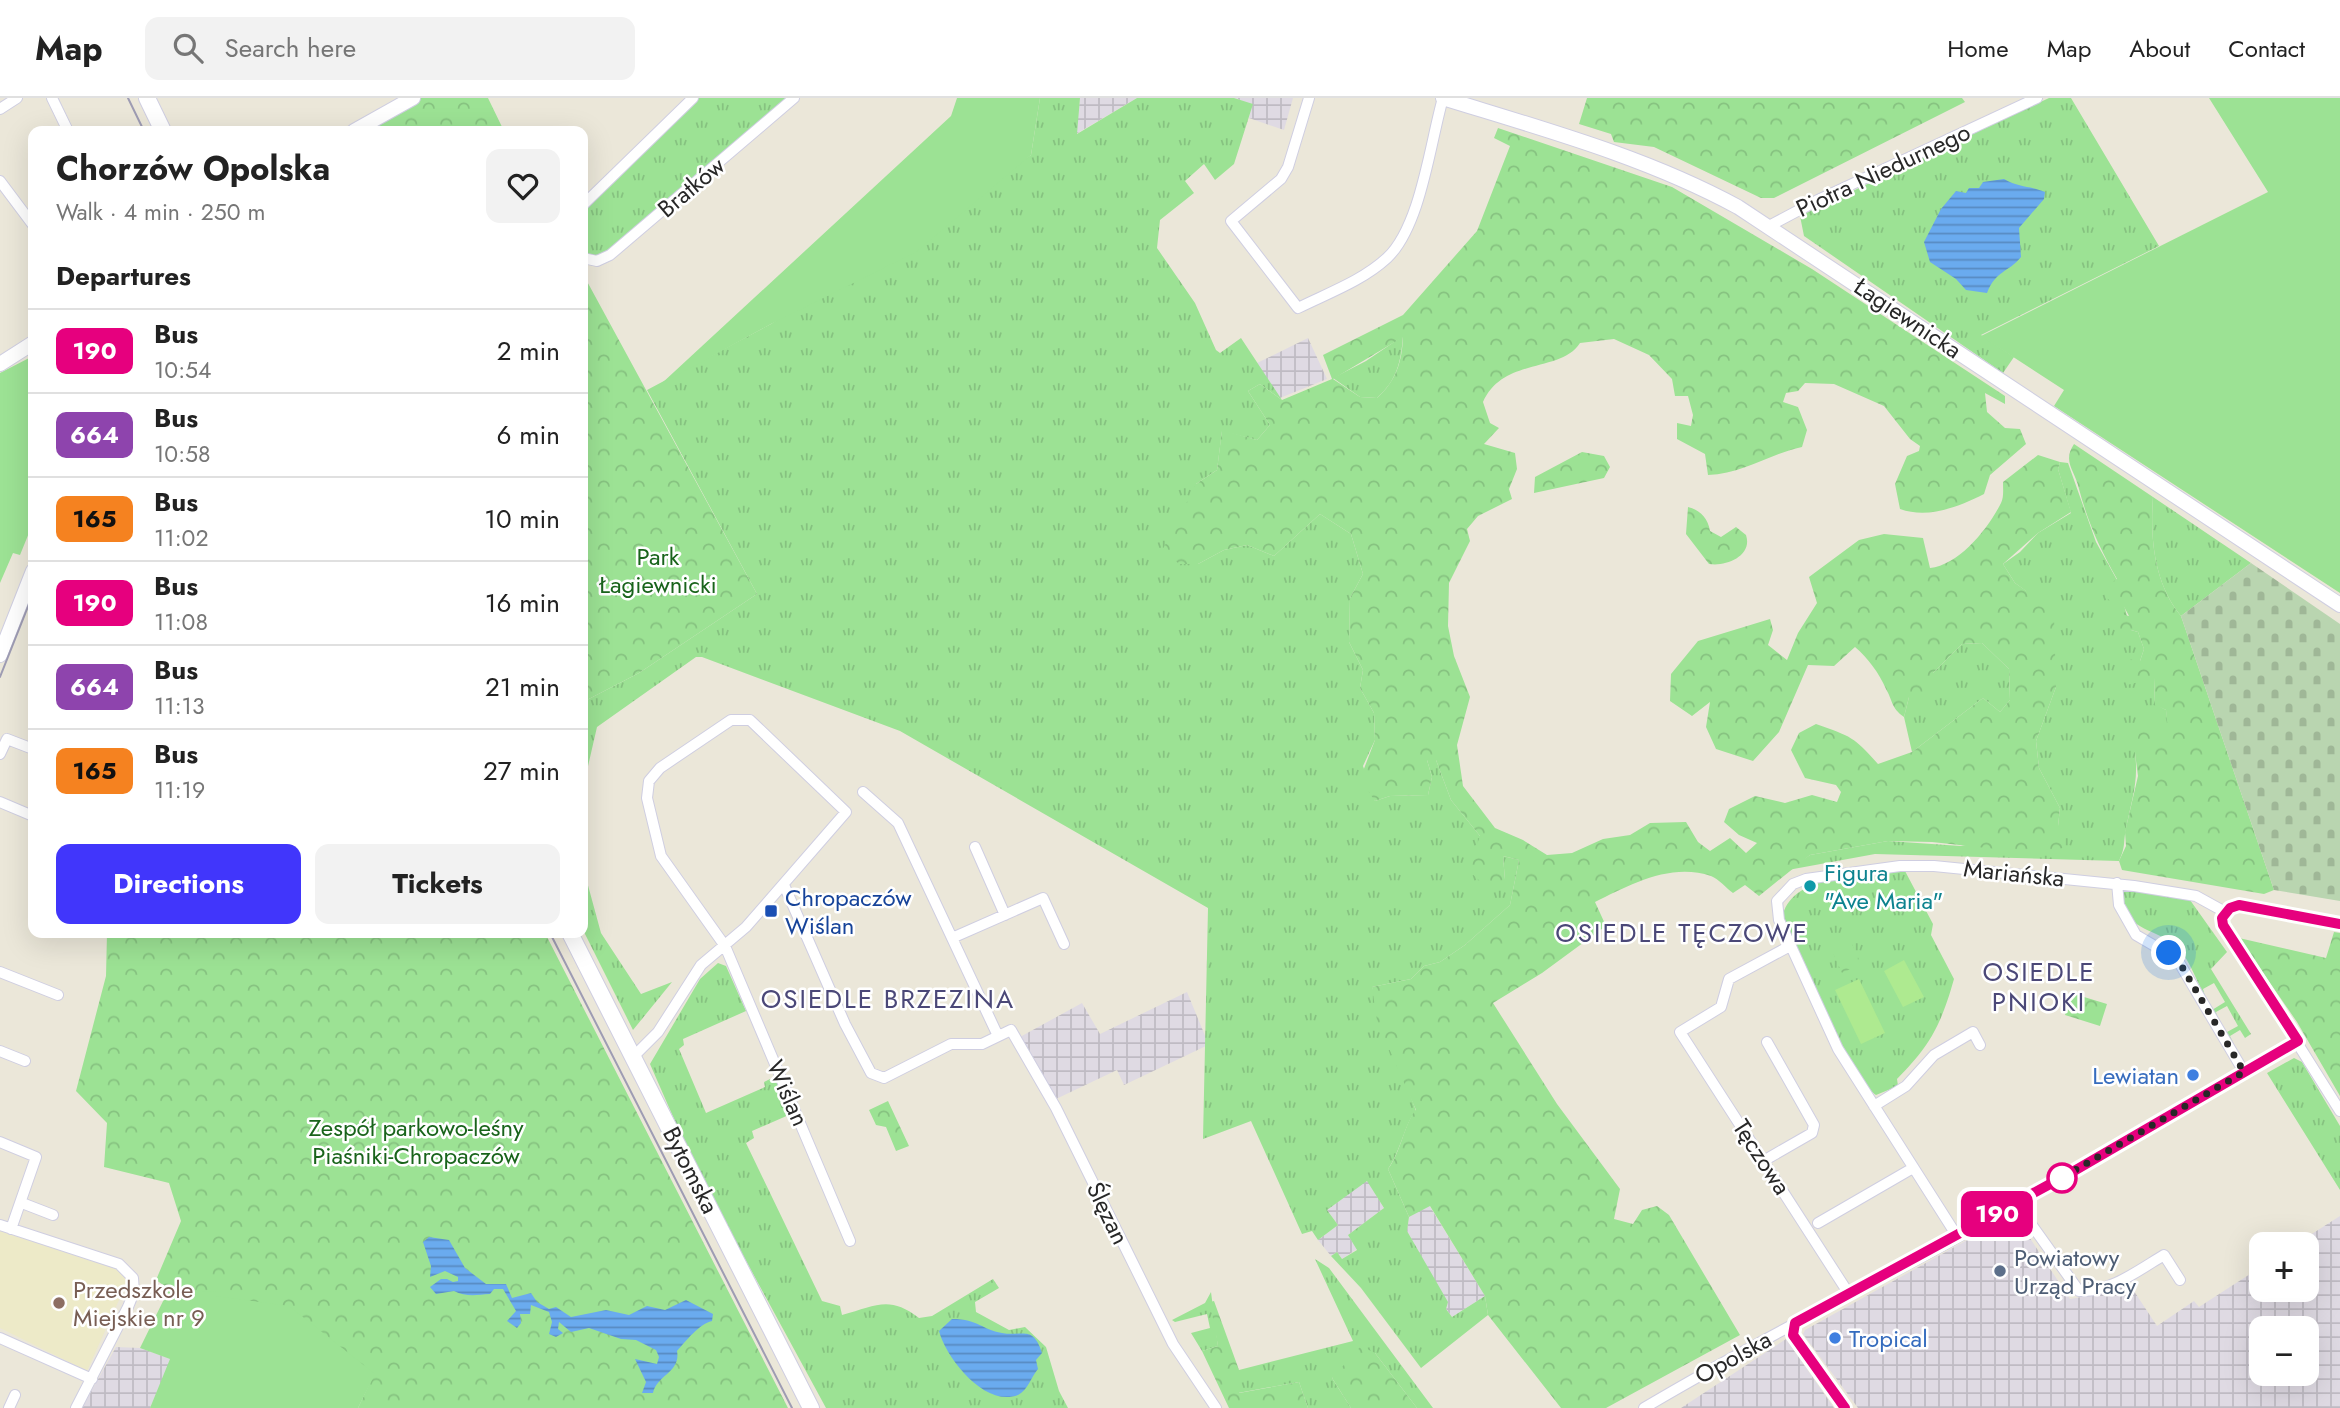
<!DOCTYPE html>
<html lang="en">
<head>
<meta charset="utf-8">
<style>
	body { margin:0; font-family:Jost,sans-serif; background:#f2f2f2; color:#222; height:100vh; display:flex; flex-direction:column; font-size:26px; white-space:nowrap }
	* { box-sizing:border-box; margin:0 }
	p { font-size:23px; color:#767676 }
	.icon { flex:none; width:38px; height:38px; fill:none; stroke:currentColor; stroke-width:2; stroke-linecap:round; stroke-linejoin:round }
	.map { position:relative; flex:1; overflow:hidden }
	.side { position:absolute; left:28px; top:28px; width:560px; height:812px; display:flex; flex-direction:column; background:#fff; border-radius:14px; box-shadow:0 7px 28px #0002 }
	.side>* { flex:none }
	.badge { padding:0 14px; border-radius:10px; font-size:24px; line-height:46px }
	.buttons { position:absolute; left:2249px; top:1134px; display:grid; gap:14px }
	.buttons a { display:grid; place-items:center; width:70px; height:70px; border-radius:14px; background:#fff; box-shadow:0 7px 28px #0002; font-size:35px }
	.you { position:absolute; width:35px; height:35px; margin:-18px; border:5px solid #fff; border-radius:50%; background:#1a73e8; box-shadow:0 0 0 10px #1a73e833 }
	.map>.badge { position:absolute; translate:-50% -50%; box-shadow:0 0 0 4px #fff }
	h2 { padding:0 28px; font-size:26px; line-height:63px }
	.round { display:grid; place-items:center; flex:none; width:74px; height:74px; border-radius:14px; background:#f2f2f2 }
	.overview { display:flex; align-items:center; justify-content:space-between; height:119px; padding:0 28px }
	h1 { font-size:33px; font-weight:700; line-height:52px }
	.button { display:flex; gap:14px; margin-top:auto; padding:14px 28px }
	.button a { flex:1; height:80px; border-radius:14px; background:#4136fb; color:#fff; font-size:28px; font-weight:700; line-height:80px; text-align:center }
	.button a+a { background:#f2f2f2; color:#222 }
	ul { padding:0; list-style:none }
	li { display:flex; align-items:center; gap:21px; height:84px; padding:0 28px; border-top:2px solid #e0e0e0 }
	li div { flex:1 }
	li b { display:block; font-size:26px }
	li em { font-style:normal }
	li .badge { min-width:77px; font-weight:700; text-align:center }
	header { display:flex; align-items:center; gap:42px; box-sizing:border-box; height:98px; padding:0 35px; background:#fff; border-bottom:2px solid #e0e0e0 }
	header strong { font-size:33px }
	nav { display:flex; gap:38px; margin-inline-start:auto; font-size:24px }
	.search { width:490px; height:63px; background:#f2f2f2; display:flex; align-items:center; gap:18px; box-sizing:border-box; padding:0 24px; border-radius:14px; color:#767676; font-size:26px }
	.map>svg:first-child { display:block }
	.industrial { fill:url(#industrial-grid); fill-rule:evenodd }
	.education { fill:#edeac8 }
	.grass { fill:url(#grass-tufts) }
	.forest { fill:url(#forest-crowns); fill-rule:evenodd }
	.cemetery { fill:url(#cemetery-stones) }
	.garden { fill:#9ce294 }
	.pitch { fill:#aeea90 }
	.water { fill:url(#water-rules) }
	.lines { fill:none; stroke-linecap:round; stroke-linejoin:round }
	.minor-casing { stroke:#cfcee1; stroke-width:12 }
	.tertiary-casing { stroke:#cfcee1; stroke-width:16 }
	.secondary-casing { stroke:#cfcee1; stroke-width:18 }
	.minor { stroke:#fff; stroke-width:10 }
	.tertiary { stroke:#fff; stroke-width:14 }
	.secondary { stroke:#fff; stroke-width:16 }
	.tram { stroke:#9e9cb3; stroke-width:2 }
	.line-casing { stroke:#fff; stroke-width:16 }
	.line { stroke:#e6007e; stroke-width:10 }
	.walk { stroke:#282828; stroke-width:7; stroke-dasharray:0 12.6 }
	.culture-dot { fill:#0f9aa8; stroke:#fff; stroke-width:2.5 }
	.transit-dot { fill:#1a4fb4; stroke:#fff; stroke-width:2.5 }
	.shop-dot { fill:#3f7fe0; stroke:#fff; stroke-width:2.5 }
	.stop-dot { fill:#fff; stroke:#e6007e; stroke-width:3.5 }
	.service-dot { fill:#5c6f8a; stroke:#fff; stroke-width:2.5 }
	.education-dot { fill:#8d6e63; stroke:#fff; stroke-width:2.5 }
	.labels { text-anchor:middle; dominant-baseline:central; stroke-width:5; stroke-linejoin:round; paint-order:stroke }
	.street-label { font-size:24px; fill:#282828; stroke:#fff }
	.park-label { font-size:24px; fill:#19641b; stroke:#fff }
	.culture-label { font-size:24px; fill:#0d838f; stroke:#fff; text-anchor:start }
	.transit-label { font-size:24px; fill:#164399; stroke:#fff; text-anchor:start }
	.shop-label { font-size:24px; fill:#366cbe; stroke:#fff; text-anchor:end }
	.service-label { font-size:24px; fill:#4e5e75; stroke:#fff; text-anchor:start }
	.education-label { font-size:24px; fill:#785e54; stroke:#fff; text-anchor:start }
	.neighbourhood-label { font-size:26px; letter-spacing:2px; fill:#4b4878; stroke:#fff }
</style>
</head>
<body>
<header>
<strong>Map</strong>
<div class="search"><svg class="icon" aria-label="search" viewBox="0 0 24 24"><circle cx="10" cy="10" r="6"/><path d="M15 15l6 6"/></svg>Search here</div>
<nav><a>Home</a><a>Map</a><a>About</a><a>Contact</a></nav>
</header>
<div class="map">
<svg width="2340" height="1310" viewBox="0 0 2340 1310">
	<defs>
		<pattern id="industrial-grid" width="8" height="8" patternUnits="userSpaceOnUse" patternTransform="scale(1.75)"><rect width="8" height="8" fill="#dfdae3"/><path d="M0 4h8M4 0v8" fill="none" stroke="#bfbbc3"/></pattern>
		<pattern id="grass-tufts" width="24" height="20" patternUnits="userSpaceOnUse" patternTransform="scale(1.75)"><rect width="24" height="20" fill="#9ce294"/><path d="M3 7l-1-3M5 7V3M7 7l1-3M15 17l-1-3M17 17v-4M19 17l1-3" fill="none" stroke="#86c280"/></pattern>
		<pattern id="forest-crowns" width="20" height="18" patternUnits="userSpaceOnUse" patternTransform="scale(1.75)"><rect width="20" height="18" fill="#9ce294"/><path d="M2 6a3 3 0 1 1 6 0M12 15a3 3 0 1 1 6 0" fill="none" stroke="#86c280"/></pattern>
		<pattern id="cemetery-stones" width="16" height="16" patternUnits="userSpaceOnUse" patternTransform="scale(1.75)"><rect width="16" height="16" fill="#b9d5b0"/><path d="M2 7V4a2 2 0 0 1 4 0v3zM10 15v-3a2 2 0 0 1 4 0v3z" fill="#9fb797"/></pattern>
		<pattern id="water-rules" width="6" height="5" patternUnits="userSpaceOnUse" patternTransform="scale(1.75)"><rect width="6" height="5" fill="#6aabef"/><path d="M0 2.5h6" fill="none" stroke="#578bc2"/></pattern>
	</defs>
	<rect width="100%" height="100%" fill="#ebe7d9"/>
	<path class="industrial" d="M1080,0h57l-61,36z
		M1234,0h59l-9,32 -35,-12 3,-14z
		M1308,240l19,41 -47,19 -23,-35z
		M1187,894l19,46v8l-82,39 -7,-15 -61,29 -36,-62 62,-34 18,31z
		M1367,1082l17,28 -36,27 9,14 -15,10 -5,-7 -6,4 -13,-16 20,-15 -11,-15z
		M1429,1107l56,91 -33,21 -6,-8 1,-7 -40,-71 2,-14z
		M2014,1116l56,85 29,-5 29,-12 29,44 37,-25 5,6 62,-40v23h45v-46h-10l44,-28v192h-482l-55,-74 2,-4zM2261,1230h45v46h-45z
		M1786,1241l48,69h-153z
		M116,1249l24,1 31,11 -21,49h-68z"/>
	<path class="education" d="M0,1127l110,40 19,13 -42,93 -87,-43z"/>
	<path class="grass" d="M693,0h101l-184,157 -27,3v-53z
		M1040,0h40l-3,36 60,-36h97l19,6 -19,60 -19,16 -11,-16 -19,17 9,12 -34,27 -3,28 38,55 21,47 4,3 21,-15 41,62 -22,-16 -12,7 22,34 -13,15 -35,-9 -5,39 -21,14 2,80 26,-14 23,-5 27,11 46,-42 31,20 12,40 -13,24 -1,44 14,28 -3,18 14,25 1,27 -12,26 12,35 15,-5 38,-1 4,-18 -5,-17h9l15,40 29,36 25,44 -2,-24 16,4 -9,45 -45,40 -25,17 -16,4 -13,13 -39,8 44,124c-10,9 -16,42 -28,58l21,48 -2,14 41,71 -2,7 6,8 33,-21 3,19 -67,53 -60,-80 -30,-32 6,-4 5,7 15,-9 -9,-15 36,-27 -17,-27 -40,29 11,15 -20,15 -6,-9 -10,3 -51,-113 -48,18 5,-231 -308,-177 -198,-74h-6l-99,70 -14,61v-86l56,-29 118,-79 -110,-204 124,-66 260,-169z
		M2049,0h22l88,148 -178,89 33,22 -11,16 -199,-137 -4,-20z
		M1403,238c-2,26 -6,44 -26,62l-17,-1 -27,-19 33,-17z
		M2060,364l8,1 28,79 21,38 14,50 7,2 6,17 -4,12 14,17 1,26 11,6 2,15 -33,28c4,29 -4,49 -9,76 -3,14 0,17 -7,32l-244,-7 -87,16 22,-15 78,-14 73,5 97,-20 2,-18 -21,-40 -3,-27 20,-54 -30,-96 -11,-8 -12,-19 17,-12 18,-19 33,-20 -13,-44z
		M2153,399l98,66 -70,53c-27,-33 -31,-77 -28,-119z
		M1982,545l27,26 1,31 -10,12 -17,-14 -71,54 -8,-35 5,-20 53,-53z
		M583,769l18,66 40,61 31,-12 -39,48 -50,-100z
		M1905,773l28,53 -2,11 23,44c-13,46 -24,67 -57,100l1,7 -22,9c-18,-10 -90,-157 -93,-180 10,-42 87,-41 122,-44z
		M2127,791l63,11 37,52 -16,17 40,65 -6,4 -5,-8 -10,6 3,6 -11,-14 5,4 11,-6 -11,-20 -11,6 2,8 -6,-10 13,-8 -11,-19 -11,6 2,7c-9,-15 -17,-42 -32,-53 -21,-15 -52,-14 -50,-52z
		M718,865l8,3 20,45 -63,28 1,6 -5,4 27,64 59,-26 -1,-5 6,-3 7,3 14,32 -39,17 2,7 -8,5 76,158 18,5 2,9c34,-9 47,-20 77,3l13,-2 61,-37 6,9 -24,14 1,10 33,18 16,-3 21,20 13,44 9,17h-242l-131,-241 -45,-103 50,-85z
		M2294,960l8,4 38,64v64l-73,-117z
		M1315,1161l14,9 104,140h-16l-42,-55 -43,25 19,30h-43l-9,-26 -61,11 1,-23 114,-29z
		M1211,1194l7,54 -16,5 -11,-18 19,-5 -3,-14 -32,8 -3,-2 33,-17z"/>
	<path class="forest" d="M413,0h75l16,33h-149z
		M1587,0h375l3,4 -191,96h-13l-107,-51 -40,-5 -3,-8 -32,-10z
		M1498,30l174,59 140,82 193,127v8l-20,-11 2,19 18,16 15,1 6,15 -36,31 -6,19c-26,13 -56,25 -84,15l-5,-25 12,-28 12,-5 1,-5 -10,-7 -26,-33 -50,-22 -29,-1 -7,8 -12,2 -3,9 15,5 9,23 -5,17c-33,7 -60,27 -94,28l-3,-21 -28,-15v-16l14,3 2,-11 -5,-19h-13l-3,-17 -23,-24 -35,-16 -34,4c-19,30 -77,14 -97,59l7,21 9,5 -15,16 31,9 2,16 -8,20 3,10 -34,17 -11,13 3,12 -21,42 -1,43 6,30 16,41 -13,48 6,41 32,42 28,12 24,15 25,-2 31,-14 27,-4 20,-12 36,-1 12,20 12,9 20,-13 16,15 11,-10 -18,-8 -15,-13 5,-13 26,-13 30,7 27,-8 25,7 4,-10 -5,-7 -31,-7 -14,-28 8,-17 17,-9c36,13 37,12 62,40l34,-12 71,-54 17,14 10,-12 -1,-31 -27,-26 -20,1 -29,29v21l-24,3 -5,20c-13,-9 -11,-16 -18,-28 -7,-16 -18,-31 -31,-42l-21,19 -26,-1 -29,67 -26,29 -37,-12 -10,-22 4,-25 -18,14 -22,-15 1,-27 27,-33 72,-22 3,11 -5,15 19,15 11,-27 19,-30 -8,-26 50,-37 25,-6 39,4 7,30c29,-3 58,-39 71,-65 3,-6 2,-14 2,-21l35,-27 22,7 -2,7 13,43 -33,21 -35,31 12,19 33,23 6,9 2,72 -20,54 3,27 21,40 -2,18 8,21 -25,7 -109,-12 -44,-1 -78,14 -51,41 -14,-11 -12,8c-7,-5 -14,-14 -22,-17 -40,-14 -82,9 -116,26l11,24 -64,47 -49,30 64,101 63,85 -6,30 19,5 9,-14 15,-4 12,9 71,120 -134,73h-45l-73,-93 -3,-19 -55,-90 -21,11 -21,-48c13,-17 17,-48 28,-59l-39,-89 -5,-34 39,-8 13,-13 16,-4 25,-17 45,-40 9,-45 -16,-4 2,24 -23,3 -14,-13 12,-34 -29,-36 -15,-40h-9l5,17 -4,18 -38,1 -15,5 -15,-22 15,-39 -1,-27 -14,-25 3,-18 -14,-28 1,-44 13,-24 -12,-40 -31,-20 -46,42 -27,-11 -23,5 -26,14h-19l-16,-15 33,-65 21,-14 5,-40 35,10 13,-15 -22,-34 12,-7 22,16 50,-21 -9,-24 80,-40 74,-84 33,-85 -16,-8zM1403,239c-1,25 -7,44 -26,61l-17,-1 -27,-18z
		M583,176l174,320 -118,79 -56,29z
		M2074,346l79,53c-3,42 1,86 28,119l93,274 -10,4 -142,-24 -3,-9 7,-15 -1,-14 13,-56 -3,-23 5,-25 27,-3 -1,-15 -11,-5 -1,-27 -27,7 -7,-15 8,-11 12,2 4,-12 -6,-17 -7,-2 -5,5 -10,-10 5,-11 8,2 -7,-13 -7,1 -10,-7 4,-13 8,-5c-17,-30 -29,-56 -38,-90 -4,-19 -17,-27 -5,-45z
		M1582,354l22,4 6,11 -6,11 -70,15 1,-16z
		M1688,409c12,3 20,11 22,24l11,6 15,-10 10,8c7,21 -20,32 -37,29l-23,-30z
		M2334,834l6,1v163l-43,-74 -58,-84 87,20z
		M107,835h438l243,475h-430l16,-34 -194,-74 6,-9 -17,-2 -13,-9 25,-59 -12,-38 -65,-16 3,-44 -31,-32 30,-115z
		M1852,846l9,20 -19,9 -9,-20z
		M2071,895l36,11 -7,22 -35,-11z
		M888,1003l21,45 -13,5 -10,-24 -10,-2 -7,-15z
		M1214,1203l25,69v23l60,-11 9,26h-79l-27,-57 16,-5 -8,-44z
		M1361,1248l14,7 42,55h-66l-19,-30z"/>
	<path class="cemetery" d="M2251,465l89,61v277l-66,-11 -93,-274z"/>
	<path class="garden" d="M957,0h83l-9,57 -115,97 -145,72 -110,60 290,-268z
		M2209,0h131v495l-286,-187 10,-16 -83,-54 287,-144z
		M33,258v167l-13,32 -7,-2 -13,30v-210z
		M169,1191l47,3v4l73,10 86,68 -17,34h-208l20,-49 -30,-11z"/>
	<path class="pitch" d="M1904,862l20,37 -21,10 -19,-36z
		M1859,881l26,54 -24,11 -26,-54z"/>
	<path class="water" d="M2004,81c16,9 28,7 41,13l-1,7 -25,29 2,29c-13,16 -25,13 -34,36l-21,-3 -10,-11 -26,-17 -6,-20 17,-33 15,-18 10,2 3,-5h10l4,-6z
		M429,1139l20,3 16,28 21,16h20l6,14 19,-5 6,9 12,7 7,-2 15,10 35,-7 23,5 18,-9 18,4 21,-10 27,14 -1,7c-13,3 -26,20 -35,30 4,21 -20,24 -24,42h-11l4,-11 -11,-23 22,5 2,-7 -3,-7 -20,-10 -15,-1 -32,-11 -18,4 -12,-10 -1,7 5,4 -7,4 -7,-3 3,-12 -3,-10 -18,-7 -1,9h-10l1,9 -4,5 -10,-7 9,-10 -13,-22h-9l-4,5c-13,1 -25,3 -36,-3l-18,3 -6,-7 11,-8h6l6,3 5,-1v-4l-13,-6 -15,6 1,-11 -8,-24z
		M952,1221c27,0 30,11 50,14 20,4 31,-9 40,20l-6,7 2,9c-7,8 -10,21 -20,26 -33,13 -72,-37 -79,-64z"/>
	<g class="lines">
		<g class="minor-casing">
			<path id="minor" d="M52,0l16,33
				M1309,0l-21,69 -7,12 -50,42 67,87c30,-15 64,-27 89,-50 34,-32 43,-115 56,-160
				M0,11l17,-11
				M0,83l33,44
				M583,107l110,-107
				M1769,128l49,-26 219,-102
				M583,160l14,3 13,-6 184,-157
				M0,656l7,-15 26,10
				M863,694l35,31 100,213
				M0,704l33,14
				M975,749l30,68
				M2117,785l2,22 17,30 41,24 67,113
				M784,787l61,139 26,49 13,5 67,-34h31l29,-14 45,78 117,236 43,64
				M2225,814l-2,13 117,186
				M2225,814l14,-7 101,19
				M952,840l91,-40 21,46
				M1790,848l-61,33 -8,28 -41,25 169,262
				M0,874l58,23
				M0,953l25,10
				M634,958l24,-24 43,-67 45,-38 100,-115 -96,-92h-19l-71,48 -11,13 -2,17 14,58 64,90 125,295
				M1874,1008l32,-20 28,-31 39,-23 7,13
				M0,1044l36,15 -25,72
				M1765,1062l47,-27 2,-8 -47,-83
				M22,1105l31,12
				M2016,1105l63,88c30,2 60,-21 85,-36l16,25
				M1818,1125l95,-55
				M0,1127l119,39 14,14 1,14 -6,15 -52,101
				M1957,1138l-119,-187 -59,-129 -2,-19 16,-17 13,-5 94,-13h34l200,20 62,10 29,16
				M1792,1231l1,6 52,73
				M0,1240l92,41
				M9,1310l6,-13
				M1644,1310c76,-45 149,-84 226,-124 146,-75 286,-161 428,-243"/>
		</g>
		<g class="tertiary-casing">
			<path id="tertiary" d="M1443,0c100,31 203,59 295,109l602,398
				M354,33l59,-33
				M0,266l33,-21
				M0,557l33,-84"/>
		</g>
		<g class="secondary-casing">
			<path id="secondary" d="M147,0l16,33
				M570,835l241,475"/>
		</g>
		<use href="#minor" class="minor"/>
		<use href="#tertiary" class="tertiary"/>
		<use href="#secondary" class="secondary"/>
		<path class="tram" d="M128,0l16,33
			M0,579l33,-83
			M550,835l242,475"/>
	</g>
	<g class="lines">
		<g class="line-casing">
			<path id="line" d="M1845,1310l-52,-73 2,-12 279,-152 224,-130 -75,-116 -1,-7 8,-10 9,-3 101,19"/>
		</g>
		<use href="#line" class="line"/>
		<path class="walk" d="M2062,1080l-4,2 186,-108 -63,-107 -12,-12"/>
	</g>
	<circle class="culture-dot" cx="1810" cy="788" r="7"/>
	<rect class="transit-dot" x="764" y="806" width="14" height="14" rx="3.5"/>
	<g class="shop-dot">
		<circle cx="2193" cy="977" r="7"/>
		<circle cx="1835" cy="1240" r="7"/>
	</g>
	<circle class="stop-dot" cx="2062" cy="1080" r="14"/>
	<circle class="service-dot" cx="2000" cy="1173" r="7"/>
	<circle class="education-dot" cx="59" cy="1205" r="7"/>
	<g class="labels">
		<g class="street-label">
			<text transform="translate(1883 72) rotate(-25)">Piotra Niedurnego</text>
			<text transform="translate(691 89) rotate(-40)">Bratków</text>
			<text transform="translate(1908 220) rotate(34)">Łagiewnicka</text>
			<text transform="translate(2014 775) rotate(6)">Mariańska</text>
			<text transform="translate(788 995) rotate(66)">Wiślan</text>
			<text transform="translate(1762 1059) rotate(57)">Tęczowa</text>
			<text transform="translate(691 1072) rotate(63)">Bytomska</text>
			<text transform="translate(1108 1115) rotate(64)">Ślęzan</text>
			<text transform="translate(1733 1259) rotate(-29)">Opolska</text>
		</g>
		<g class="park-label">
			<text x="658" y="458">Park<tspan x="658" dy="28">Łagiewnicki</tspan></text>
			<text x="416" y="1029">Zespół parkowo-leśny<tspan x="416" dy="28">Piaśniki-Chropaczów</tspan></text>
		</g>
		<g class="culture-label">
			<text x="1824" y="774">Figura<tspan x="1824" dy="28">"Ave Maria"</tspan></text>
		</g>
		<g class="transit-label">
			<text x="785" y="799">Chropaczów<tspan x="785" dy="28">Wiślan</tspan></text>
		</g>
		<g class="shop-label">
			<text x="2179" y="977">Lewiatan</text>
			<text x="1849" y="1240" text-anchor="start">Tropical</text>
		</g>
		<g class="service-label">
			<text x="2014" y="1159">Powiatowy<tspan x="2014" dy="28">Urząd Pracy</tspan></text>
		</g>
		<g class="education-label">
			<text x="73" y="1191">Przedszkole<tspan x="73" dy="28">Miejskie nr 9</tspan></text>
		</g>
		<g class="neighbourhood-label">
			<text x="1682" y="835">OSIEDLE TĘCZOWE</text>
			<text x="2039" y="874">OSIEDLE<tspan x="2039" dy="30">PNIOKI</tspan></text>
			<text x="888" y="901">OSIEDLE BRZEZINA</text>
		</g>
	</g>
</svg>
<div class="buttons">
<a>+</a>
<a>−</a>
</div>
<div class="you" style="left:2169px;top:855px"></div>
<b class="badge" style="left:1997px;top:1116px;background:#e6007e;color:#fff">190</b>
<section class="side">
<div class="overview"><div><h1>Chorzów Opolska</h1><p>Walk · 4 min · 250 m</p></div><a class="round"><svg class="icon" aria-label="heart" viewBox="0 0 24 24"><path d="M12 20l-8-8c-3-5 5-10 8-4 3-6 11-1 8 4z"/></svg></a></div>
<h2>Departures</h2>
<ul>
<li><span class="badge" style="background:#e6007e;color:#fff">190</span><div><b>Bus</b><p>10:54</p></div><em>2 min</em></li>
<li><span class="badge" style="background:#8e44ad;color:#fff">664</span><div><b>Bus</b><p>10:58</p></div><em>6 min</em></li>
<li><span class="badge" style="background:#f58220;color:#111">165</span><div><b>Bus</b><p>11:02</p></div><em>10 min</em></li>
<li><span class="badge" style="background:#e6007e;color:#fff">190</span><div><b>Bus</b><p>11:08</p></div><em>16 min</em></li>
<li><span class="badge" style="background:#8e44ad;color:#fff">664</span><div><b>Bus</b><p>11:13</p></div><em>21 min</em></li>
<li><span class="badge" style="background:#f58220;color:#111">165</span><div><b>Bus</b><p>11:19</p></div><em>27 min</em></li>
</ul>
<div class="button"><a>Directions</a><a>Tickets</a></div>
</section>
</div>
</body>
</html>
